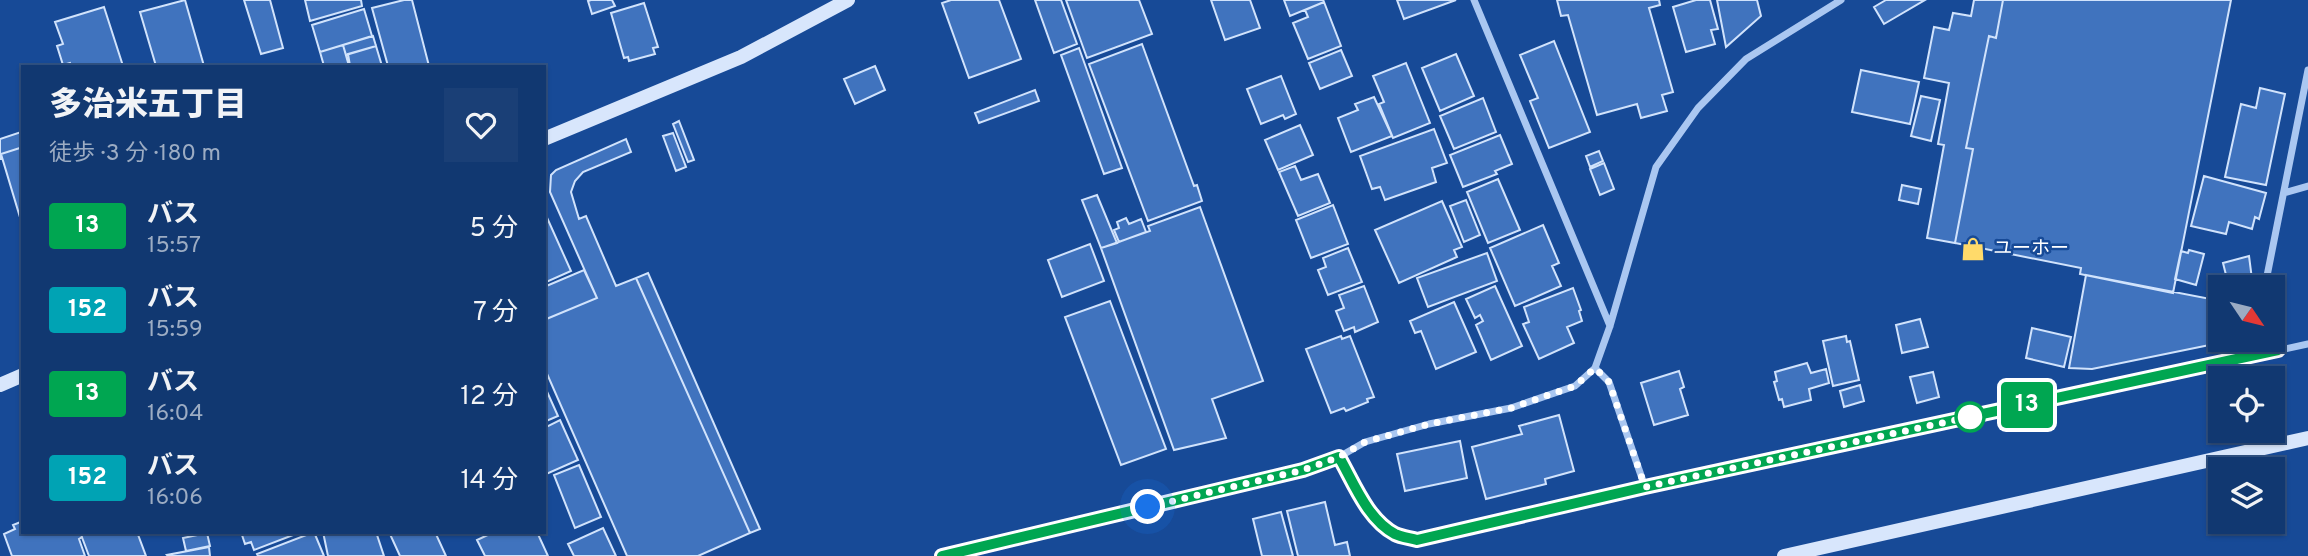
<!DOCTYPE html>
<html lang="ja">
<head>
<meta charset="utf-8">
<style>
	body { margin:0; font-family:Overpass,"Noto Sans JP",sans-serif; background:#1a3f76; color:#f1f3f6; height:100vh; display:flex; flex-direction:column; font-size:26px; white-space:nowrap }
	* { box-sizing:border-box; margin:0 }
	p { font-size:23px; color:#9cacc3 }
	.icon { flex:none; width:38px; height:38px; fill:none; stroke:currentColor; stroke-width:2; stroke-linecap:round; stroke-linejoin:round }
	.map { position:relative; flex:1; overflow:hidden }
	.panel { position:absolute; left:21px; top:65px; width:525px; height:469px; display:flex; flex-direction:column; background:#113871; border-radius:0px; box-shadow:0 2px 5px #0004,0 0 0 2px #305284 }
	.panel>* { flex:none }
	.badge { padding:0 14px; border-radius:5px; font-size:24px; line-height:46px }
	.needle { width:46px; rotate:125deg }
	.fabs { position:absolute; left:2208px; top:275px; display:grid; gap:14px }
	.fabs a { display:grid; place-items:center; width:77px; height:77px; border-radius:0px; background:#113871; box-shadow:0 2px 5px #0004,0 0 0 2px #305284; font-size:35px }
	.you { position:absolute; width:35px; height:35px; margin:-18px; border:5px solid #fff; border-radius:50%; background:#1a73e8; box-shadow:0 0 0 10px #1a73e833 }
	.map>.badge { position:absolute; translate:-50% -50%; box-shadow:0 0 0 4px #fff }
	.round { display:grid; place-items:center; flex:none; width:74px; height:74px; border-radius:0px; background:#1a3f76 }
	.summary { display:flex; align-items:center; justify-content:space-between; height:119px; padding:0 28px }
	h1 { font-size:33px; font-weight:800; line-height:52px }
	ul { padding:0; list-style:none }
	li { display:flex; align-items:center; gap:21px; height:84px; padding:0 28px }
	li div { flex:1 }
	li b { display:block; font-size:26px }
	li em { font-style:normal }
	li .badge { min-width:77px; font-weight:700; text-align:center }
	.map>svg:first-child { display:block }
	.building { fill:#4073be; stroke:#d1e3fc; stroke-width:2 }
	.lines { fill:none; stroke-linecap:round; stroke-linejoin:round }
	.street { stroke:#aac7f1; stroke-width:7 }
	.secondary { stroke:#d8e6fc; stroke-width:14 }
	.line-casing { stroke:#fff; stroke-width:16 }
	.line { stroke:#00a651; stroke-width:10 }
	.walk { stroke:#fff; stroke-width:7; stroke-dasharray:0 12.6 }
	.stop-dot { fill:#fff; stroke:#00a651; stroke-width:3.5 }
	.labels { text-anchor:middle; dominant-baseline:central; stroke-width:5; stroke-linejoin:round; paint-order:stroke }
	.poi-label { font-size:19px; fill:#fff; stroke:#174a97; text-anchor:start }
</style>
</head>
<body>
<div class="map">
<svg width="2308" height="556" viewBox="0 0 2308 556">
	<rect width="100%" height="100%" fill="#174a97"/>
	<path class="building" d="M185,0l19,66h-48l-16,-54z
		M244,0h26l13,48 -22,6z
		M305,0h56l1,6 -52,15z
		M404,0h8l17,66h-41l-16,-58z
		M591,0h21l3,6 -23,8 -4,-13z
		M951,0h48l22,59 -52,19 -27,-75z
		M1035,0h26l16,44 -23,9z
		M1066,0h73l13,34 -65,24z
		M1211,0h39l10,28 -35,12z
		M1284,0h39l1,2 -34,14z
		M1397,0h59l-52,19z
		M1557,0h102l1,5 -11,3 24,84 -11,3 5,16 -26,7 -4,-14 -40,11 -29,-100 -7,1z
		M1696,0h14l8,29 -7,1 4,14 -29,8 -13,-45z
		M1717,0h40l4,16 -35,31z
		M1886,0h39l-41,24 -10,-17z
		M1974,0h29l-7,38 -7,-2 -23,112 7,1 -18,94 -28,-5 17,-93 -6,-1 11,-61 -25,-5 10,-51 15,3 4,-17 18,3z
		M2003,0h228l-58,293 -93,-19 1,-6 -126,-25 18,-94 -7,-1 23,-112 7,2z
		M1324,2l17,44 -33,13 -15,-36 15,-6 -3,-7z
		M644,3l14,44 -5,1 2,6 -26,7 -1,-4 -4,1 -13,-45z
		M104,7l19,59h-52l-1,-3 -7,2 -6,-19 6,-2 -8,-22z
		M364,9l8,27 -52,16 -8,-27z
		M373,36l3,10 -30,9 -3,-10z
		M1554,41l36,91 -41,16 -19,-47 8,-3 -18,-43z
		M1142,44l52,142 3,-1 5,16 -54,20 -59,-157z
		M343,45l6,21h-25l-4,-14z
		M376,46l6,20h-32l-2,-12z
		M1079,48l43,120 -18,6 -43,-119z
		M1341,50l11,26 -32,13 -11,-26z
		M1456,54l18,42 -34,15 -18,-43z
		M1406,63l24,60 -37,15 -14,-34 5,-2 -11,-26z
		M875,66l10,24 -30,14 -11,-25z
		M1861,70l58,12 -9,42 -58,-12z
		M1281,76l15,38 -11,5 -2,-4 -22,9 -14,-35z
		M2260,88l25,6 -19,91 -41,-8 16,-73 15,4z
		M1035,90l4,11 -60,22 -4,-10z
		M1921,96l19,4 -9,41 -20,-5z
		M1374,97l18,39 -41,16 -13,-34 20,-8 -3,-6z
		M1483,98l13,34 -42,17 -14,-33z
		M679,121l15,39 -6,2 -15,-38z
		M1300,125l13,30 -35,15 -13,-30z
		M1434,129l13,34 -15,5 4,14 -51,18 -5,-13 -8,2 -12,-33z
		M21,132l2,15 -22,7 1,5h-2v-20z
		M673,133l13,34 -10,4 -13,-35z
		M1500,135l12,29 -17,7 2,3 -34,13 -13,-32z
		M626,139l5,13 -48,20 -8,9 -4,11 8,27 7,-3 30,70 20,-8 114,255 -52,23h-71l-83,-189v-47l53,-22 -47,-106 1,-17 5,-5z
		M23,147v77h-1l-21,-70z
		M1599,151l4,10 -13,6 -4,-11z
		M1604,163l10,26 -14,6 -10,-26z
		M1295,166l6,14 17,-6 12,29 -32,13 -19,-44z
		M2204,176l62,17 -7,26 -4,-2 -3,12 -23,-7 -3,12 -35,-8z
		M1498,179l22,51 -32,13 -21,-51z
		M1902,185l19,4 -3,15 -19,-4z
		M1097,195l20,48 -16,5 -19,-48z
		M1466,200l14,35 -16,7 -14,-36z
		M1442,201l20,46 -8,3 3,7 -58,26 -24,-53z
		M1333,205l15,39 -37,14 -15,-38z
		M1200,207l63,174 -51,18 14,39 -52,12 -73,-202 49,-17 -2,-5z
		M544,211l27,60 -27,12z
		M1126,218l3,6 12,-5 5,13 -27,10 -5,-12 5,-2 -2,-6z
		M1543,225l16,38 -7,3 9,20 -46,20 -25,-58z
		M1090,244l14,37 -42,16 -14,-37z
		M1348,248l14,34 -34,13 -10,-25 8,-3 -3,-9z
		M2189,250l15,4 -8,31 -21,-6 6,-28 7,2z
		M1487,253l10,28 -69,26 -11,-29z
		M2249,256l4,31h-24l-6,-24z
		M584,270l13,28 -53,22v-33z
		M648,273l112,256 -10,4 -114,-255z
		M2086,275l135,26v39h13l-142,29 -23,-1z
		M1364,286l14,36 -23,10 -1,-5 -10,4 -8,-20 8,-3 -5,-13z
		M1495,286l27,60 -31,14 -15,-35 7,-4 -3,-6 -5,3 -9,-19z
		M1573,288l8,22 -2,1 3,10 -15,6 7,16 -35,16 -16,-35 6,-2 -5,-15z
		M1110,301l56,148 -45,16 -56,-148z
		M1454,302l22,50 -40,17 -15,-38 -6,2 -5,-12z
		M1920,319l8,28 -26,6 -6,-28z
		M2032,328l39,9 -7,30 -38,-9z
		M1341,336l1,3 8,-3 24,61 -7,2 1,3 -22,9 -2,-3 -13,5 -25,-64z
		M1846,336l1,6 3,-1 9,39 -26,6 -10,-45z
		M1807,363l4,10 15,-4 3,14 -20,6 2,11 -27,7 -2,-8 -3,1 -5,-18 3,-1 -2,-9z
		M1679,371l5,16 -4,2 8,26 -34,10 -13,-42z
		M1933,372l6,25 -22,6 -7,-26z
		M544,385l14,31 -14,6z
		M1860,385l4,16 -20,6 -4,-16z
		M1559,415l15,56 -29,8 1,5 -60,15 -14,-52 50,-13 -3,-8z
		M560,420l18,40 -34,15v-47z
		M1460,441l7,37 -62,13 -8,-37z
		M579,465l22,52 -26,11 -21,-53z
		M1325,502l10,43 12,-3 3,14h-52l-11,-45z
		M1281,512l12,44h-31l-9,-37z
		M23,521v11h57l2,5 -3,2 6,17h-73l-8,-22 11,-5 -2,-4z
		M603,528l13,28h-42l-6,-12z
		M80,532h57l9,24h-57z
		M241,532h60l-47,18 -3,-8 -6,2z
		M314,532l10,24h-66l-1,-2z
		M323,532h53l8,24h-56z
		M389,532h46l11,24h-46z
		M494,532h43l11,24h-63l-8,-16z
		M207,533l3,13 -24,5 -3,-13z
		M209,547l1,9h-42l-1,-1z"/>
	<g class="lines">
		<path class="street" d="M1474,0l136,326
			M1841,0l-95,59 -48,49 -42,59 -46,159 -15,42 -20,18 -64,22 -82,16 -64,18 -26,15c15,26 28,62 56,77 6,3 15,4 22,6l228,-53 663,-143
			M2284,193l24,-7
			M2268,287l-2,-6 42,-211
			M2273,320l5,30
			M1595,368l14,14 36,105"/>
		<path class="secondary" d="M544,139l197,-82 107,-57
			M0,385l23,-10
			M942,556l361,-86 36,-13
			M1784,556l524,-118"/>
	</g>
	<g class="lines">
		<g class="line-casing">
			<path id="line" d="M942,556l361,-86 36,-13c15,26 28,62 56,77 6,3 15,4 22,6l228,-53 633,-137 -5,-30"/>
		</g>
		<use href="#line" class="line"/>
		<path class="walk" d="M1148,507l155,-37 36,-13 26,-15 64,-18 82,-16 64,-22 20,-18 14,14 36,105 325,-70"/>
	</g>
	<defs>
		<g id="shop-bare" transform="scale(1.89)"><path d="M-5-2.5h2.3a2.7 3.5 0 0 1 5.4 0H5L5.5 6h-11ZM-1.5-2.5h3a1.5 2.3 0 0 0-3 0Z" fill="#ffda6a" stroke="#174a97" stroke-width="2.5" paint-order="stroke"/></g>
	</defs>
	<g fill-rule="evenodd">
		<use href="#shop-bare" x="1973" y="249"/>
	</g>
	<circle class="stop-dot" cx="1970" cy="417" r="14"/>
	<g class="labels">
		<g class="poi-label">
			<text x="1993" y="249">ユーホー</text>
		</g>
	</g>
</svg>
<div class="fabs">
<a><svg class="needle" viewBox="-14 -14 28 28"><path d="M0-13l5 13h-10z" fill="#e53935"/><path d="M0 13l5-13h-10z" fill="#9cacc3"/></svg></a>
<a><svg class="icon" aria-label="locate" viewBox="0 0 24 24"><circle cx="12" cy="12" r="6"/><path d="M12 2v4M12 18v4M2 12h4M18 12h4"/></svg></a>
<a><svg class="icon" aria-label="layers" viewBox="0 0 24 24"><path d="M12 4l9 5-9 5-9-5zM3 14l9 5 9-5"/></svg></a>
</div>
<div class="you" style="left:1148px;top:507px"></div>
<b class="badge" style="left:2027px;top:405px;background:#00a651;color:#fff">13</b>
<section class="panel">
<div class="summary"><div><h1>多治米五丁目</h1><p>徒歩 · 3 分 · 180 m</p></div><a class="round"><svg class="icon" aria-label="heart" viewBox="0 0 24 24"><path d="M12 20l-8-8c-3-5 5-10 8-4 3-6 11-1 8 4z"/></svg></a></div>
<ul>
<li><span class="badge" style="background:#00a651;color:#fff">13</span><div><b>バス</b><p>15:57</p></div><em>5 分</em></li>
<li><span class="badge" style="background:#00a3b4;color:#fff">152</span><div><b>バス</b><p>15:59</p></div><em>7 分</em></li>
<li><span class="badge" style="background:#00a651;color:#fff">13</span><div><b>バス</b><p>16:04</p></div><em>12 分</em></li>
<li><span class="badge" style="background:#00a3b4;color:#fff">152</span><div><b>バス</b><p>16:06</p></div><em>14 分</em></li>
</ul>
</section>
</div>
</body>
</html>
